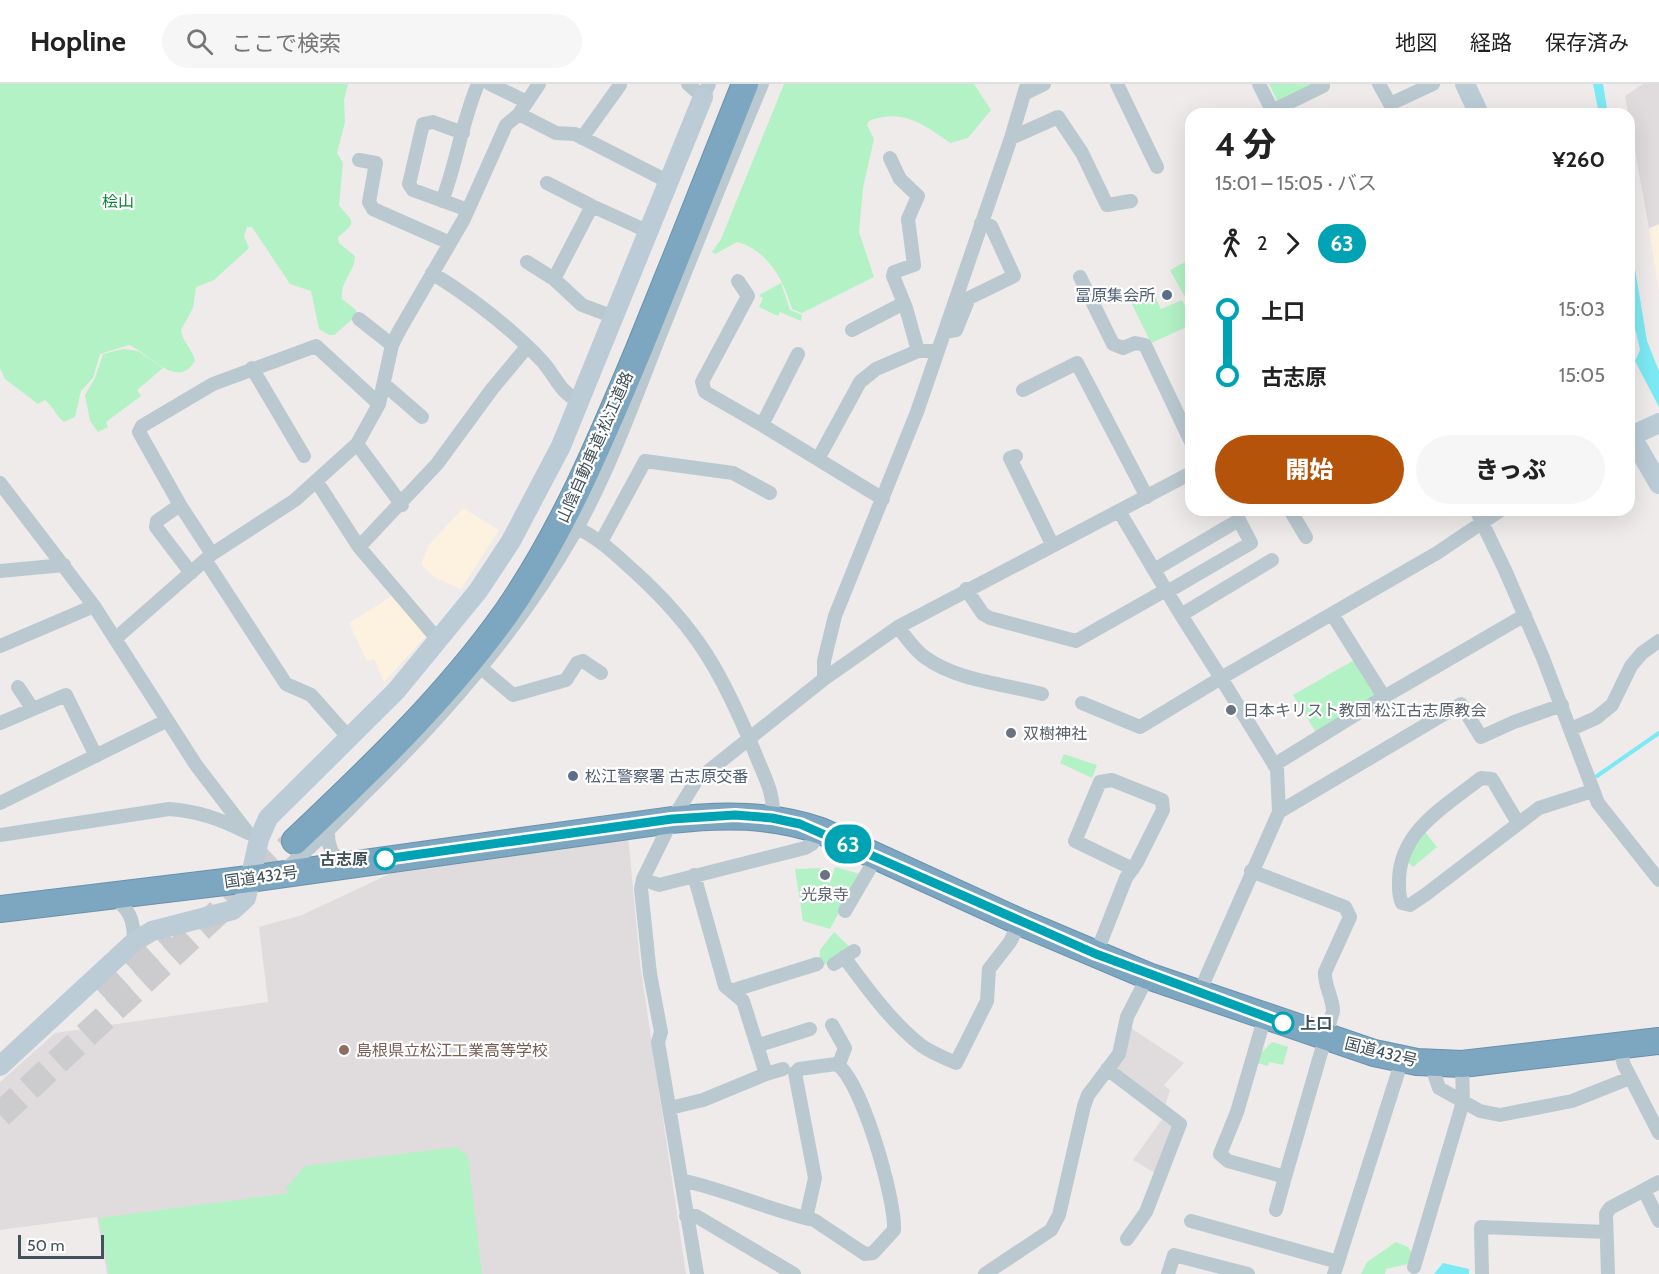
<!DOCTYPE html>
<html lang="ja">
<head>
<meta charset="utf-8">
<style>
	body { margin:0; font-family:Cabin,"Noto Sans JP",sans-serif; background:#f6f6f6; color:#222; height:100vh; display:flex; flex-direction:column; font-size:22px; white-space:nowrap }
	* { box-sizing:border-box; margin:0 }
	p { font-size:20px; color:#767676 }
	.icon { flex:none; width:33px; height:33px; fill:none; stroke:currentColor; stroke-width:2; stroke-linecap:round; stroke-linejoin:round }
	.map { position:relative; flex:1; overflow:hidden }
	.side { position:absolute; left:1185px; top:24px; width:450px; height:408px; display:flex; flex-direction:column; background:#fff; border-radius:18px; box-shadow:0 6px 24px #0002 }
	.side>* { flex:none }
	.badge { padding:0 12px; border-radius:20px; font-size:21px; line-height:39px }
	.scale { position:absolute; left:18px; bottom:15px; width:86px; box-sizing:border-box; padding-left:6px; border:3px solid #42525a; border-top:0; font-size:16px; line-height:21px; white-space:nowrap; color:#42525a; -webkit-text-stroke:4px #fff; paint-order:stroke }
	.map>.badge { position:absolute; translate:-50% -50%; box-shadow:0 0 0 3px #fff }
	.legs { display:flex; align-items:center; gap:9px; height:66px; padding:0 30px; font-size:20px }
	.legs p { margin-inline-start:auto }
	.summary { display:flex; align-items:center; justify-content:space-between; height:102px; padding:0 30px }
	h1 { font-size:33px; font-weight:800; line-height:45px }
	.primary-button { display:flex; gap:12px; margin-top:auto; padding:12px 30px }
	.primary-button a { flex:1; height:69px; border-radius:36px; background:#b45309; color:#fff; font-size:24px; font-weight:800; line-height:69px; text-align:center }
	.primary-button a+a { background:#f6f6f6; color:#222 }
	ul { padding:0 30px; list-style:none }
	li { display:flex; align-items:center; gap:21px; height:66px; font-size:22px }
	li i { display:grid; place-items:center; width:9px; height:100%; margin:0 8px; background:currentColor }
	li i::after { content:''; width:15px; height:15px; margin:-8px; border:4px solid; border-radius:50%; background:#fff }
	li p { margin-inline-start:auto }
	li:first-child i { background:linear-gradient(#0000 50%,currentColor 0) }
	li:last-child i { background:linear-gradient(currentColor 50%,#0000 0) }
	header { display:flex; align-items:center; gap:36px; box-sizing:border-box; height:84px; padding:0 30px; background:#fff; border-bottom:2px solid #e0e0e0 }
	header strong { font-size:28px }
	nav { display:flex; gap:33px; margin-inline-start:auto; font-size:21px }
	.search { width:420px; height:54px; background:#f6f6f6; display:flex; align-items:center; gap:15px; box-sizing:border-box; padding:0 21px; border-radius:33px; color:#767676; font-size:22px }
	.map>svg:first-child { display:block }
	.commercial { fill:#fdf1e0 }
	.education { fill:#e0dcdd }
	.green { fill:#b3f2c4 }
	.water { fill:#7ceaf4 }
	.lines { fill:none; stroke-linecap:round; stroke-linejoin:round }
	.stream { stroke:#7ceaf4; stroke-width:4 }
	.highway-tunnel { stroke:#ccccce; stroke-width:26; stroke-dasharray:26 13; stroke-linecap:butt }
	.highway-casing { stroke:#6991ac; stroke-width:28 }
	.street { stroke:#bac9d0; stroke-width:14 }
	.secondary { stroke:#bbccd7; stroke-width:20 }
	.highway { stroke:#7da6c0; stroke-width:26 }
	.line-1-casing { stroke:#fff; stroke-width:14 }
	.line-1 { stroke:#00a3b4; stroke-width:9 }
	.service-dot { fill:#5c6f8a; stroke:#fff; stroke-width:2 }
	.worship-dot { fill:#6b7280; stroke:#fff; stroke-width:2 }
	.stop-1-dot { fill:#fff; stroke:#00a3b4; stroke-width:3 }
	.education-dot { fill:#8d6e63; stroke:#fff; stroke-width:2 }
	.labels { text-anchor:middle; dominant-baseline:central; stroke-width:4.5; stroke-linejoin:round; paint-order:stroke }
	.park-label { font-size:16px; fill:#0d8139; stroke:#fff }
	.service-label { font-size:16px; fill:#4e5e75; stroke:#fff; text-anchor:end }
	.street-label { font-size:16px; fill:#42525a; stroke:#fff }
	.worship-label { font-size:16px; fill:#5b616d; stroke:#fff; text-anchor:start }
	.stop-label { font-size:16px; font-weight:bold; fill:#42525a; stroke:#fff; text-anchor:end }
	.education-label { font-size:16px; fill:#785e54; stroke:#fff; text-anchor:start }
</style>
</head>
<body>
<header>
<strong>Hopline</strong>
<div class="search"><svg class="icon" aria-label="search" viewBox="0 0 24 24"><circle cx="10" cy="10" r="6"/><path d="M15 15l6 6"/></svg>ここで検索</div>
<nav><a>地図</a><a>経路</a><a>保存済み</a></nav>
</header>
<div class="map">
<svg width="1659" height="1190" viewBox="0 0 1659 1190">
	<rect width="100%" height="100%" fill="#efebeb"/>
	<path class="commercial" d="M1659,140v68l-10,-63z
		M463,424l36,22 -38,59 -27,-12 -13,-13 7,-18z
		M392,512l35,39 -43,47 -10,-23 -7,2 -18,-38z"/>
	<path class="education" d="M1643,0h16v140l-10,4 -24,-132z
		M628,751l12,128 46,311h-579l-10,-57 -97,13v-148l55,-49 213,-31 -9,-75 43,-12 98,-46z
		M1128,942l56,37 -20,22 6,5 -5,17 -52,-38z
		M1165,1031l9,8 -16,52 -25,-15z"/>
	<path class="green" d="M0,0h348l-4,16 1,22 -8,31 6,10 -4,42c12,17 21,15 -1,32l1,6 16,13c0,16 -15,25 -13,43l14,11v6l-22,19h-5l-10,-6 -8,-38 -21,-7 -38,-57h-5l-3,9 5,12 -35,32 -18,7 -3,21 -12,22c2,13 11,19 14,30 -16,32 -46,-7 -66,-15l-29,9 -7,24 -12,13 -6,26 -11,5c-8,-6 -11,-16 -19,-22l-7,4 -33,-25 -5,-11z
		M784,0h190l17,26 -23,28 -18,5c-26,-19 -49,-35 -81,-22l-2,4 7,14 -11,49 -4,44 15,45 -72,36 -10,-4c-8,-28 -24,-59 -55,-67l-22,12 -3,-2 9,-13z
		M1269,0h43l-33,20z
		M1191,175v49l-21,-38z
		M781,199l9,27 12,5 -1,6 -21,-9 -2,4 -19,-9 4,-9 -4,-2 2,-2z
		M1152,206l9,19 21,-9 9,18v7l-40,18 -21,-43z
		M123,265l15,2 25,17 -26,22 4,6 -35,26 2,5 -10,5 -8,-11 -5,-26 10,-17 8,-24z
		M1356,575l20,33 -1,5 -58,37 -24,-39z
		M1064,670l33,11 -5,13 -32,-15z
		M1425,748l12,15 -24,20 -6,-6 9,-20z
		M835,783l25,7 -30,55 -27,-8 -8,-52 26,-1 -3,11 12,4z
		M834,848l19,18 -22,14 -12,1 1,-15z
		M1272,958l16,5 -5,18 -14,-3 -1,4 -11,-3 4,-10z
		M456,1063l12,9 14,118h-373l-10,-56 191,-25 -5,-4 20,-23z
		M1396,1158l12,5 5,8 -5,9 -22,5 -1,5h-24l6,-12z"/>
	<path class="water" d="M1593,0h10l5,30h-9z
		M1629,148l18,109 12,30v36l-24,-46 5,-11 -11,-48z
		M1443,1179l26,6v5h-35z"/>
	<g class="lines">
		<path class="stream" d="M1597,692l62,-43"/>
		<path class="highway-tunnel" d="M103,912l66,-61
			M0,1031l295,-274"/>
		<g class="highway-casing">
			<path id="highway" d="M295,757c75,-71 152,-144 212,-229 56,-81 94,-172 132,-263 36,-88 71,-177 106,-265
				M0,825l249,-30 423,-59c51,-6 99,-6 149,11l199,91 128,54 226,77 43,9 45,2 197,-23"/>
		</g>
		<path class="street" d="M490,0l37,18
			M688,0l15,13 6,-13
			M1117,0l40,83
			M1259,0l15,30
			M1379,0l11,20 43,-20
			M1024,10l20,-10
			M1272,27l51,-25
			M519,30l37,19 19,1 92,47
			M463,49l-30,-11 -10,2 -14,60 4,6 55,20
			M582,54l38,-53
			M1011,54l47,-21 24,36 25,52 24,-4
			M890,74l10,21 18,17 -10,23 6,46 -20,7 -1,4 13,32 12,43h20
			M359,76l17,3 -7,39 4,7 77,34
			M547,99l45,23 -38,73 28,26 32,12
			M442,117c15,-39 20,-80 36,-117
			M592,122l55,25
			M527,178l27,17
			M432,189c40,25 77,53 110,88 13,14 17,31 37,40
			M1080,193l33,67 10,4 12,-5 10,2 46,97
			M738,197l10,15 -46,86 3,10 57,33 36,-71
			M359,235l33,26
			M852,246l52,-27
			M945,248l11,-2 13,-32 45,-22 -23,-50 -10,-3
			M252,284l52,88
			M385,301l37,32
			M1023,306l54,-27 70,134
			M762,341l121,74
			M357,360l45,61
			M1016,372l-6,2 42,86
			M818,375l42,-77 16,-13 42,-18
			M317,398l42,65 78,-83 55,-75 35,-42
			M0,399l94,123 102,159 52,68
			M180,421l-41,-73 3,-6 71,-42 103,-38 63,58
			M1290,426l16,27
			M1476,426l29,60 38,88 55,145 61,77
			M1119,427l35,59 85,-50 12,23 -84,49
			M577,444c23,11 39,27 58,44 63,57 88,103 120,181 8,21 21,42 17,65
			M601,458l44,-81 88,12 37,20
			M359,463l80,94
			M206,477l80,123 25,11 39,44
			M0,487l64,-6
			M191,489l-35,-46 1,-6 23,-16 32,49
			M966,505l17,25 7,4 86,23 90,-51 -12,-20
			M1166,506l15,25 91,-55
			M1181,531l40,63 216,-125 64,-43
			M898,543c8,10 17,24 28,31 32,23 79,26 116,36
			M115,555l97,-85 83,-54 62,-56 22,-40 13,-59 7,-14 65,-112 42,-94 13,-11 20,-30
			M0,562l94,-40
			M481,584l32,27 53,-15 11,-17 6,-2 18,12
			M824,595v-18l11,-45 82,-204 94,-274 16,-54
			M18,603l14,21
			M1384,613l141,-82
			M1082,619l58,24 81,-49 56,91 2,43
			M0,639l66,-28 30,61
			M1571,645l25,-11 16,-13 19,-39 11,-13 17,-12
			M1274,681l110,-68 -52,-83
			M0,719l166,-82
			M1518,739l-26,-44 -11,-1c-35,28 -81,52 -82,102 0,8 -1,15 3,23l8,2 15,-10 114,-87 53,-17
			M328,746c-1,16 4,24 15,35
			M0,751l169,-26c29,2 51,10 77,23
			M284,786c28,-23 53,-48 78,-74 82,-80 157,-166 214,-266 33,-60 57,-126 82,-190 34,-85 68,-171 104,-256
			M1251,787l94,36 5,10 -25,55c-1,14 8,25 8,39l-48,166
			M643,795l16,6 146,-37 7,-4 9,-13
			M112,812c18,14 22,23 22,46
			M845,827l32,-55
			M1096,870l30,-76 11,-16 26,-52 -1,-10 -50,-20 -12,2 -25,59 58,28
			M844,873c23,31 48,66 78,89 10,7 23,12 34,17l31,-62 2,-32 21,-27 10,-20
			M834,880l20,-13
			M731,907l86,-27
			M1199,909l80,-181 182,-108 20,33 33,-15 48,-17
			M1265,932l-28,96 -17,42 8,7 57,16 -9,33
			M832,941l13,23 -6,16
			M759,961l51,-16
			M1619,962l5,19 35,68
			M1431,980l8,24 41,23 20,4 72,-14 58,-23
			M1107,985l73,55 -34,88 -19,27
			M766,990l17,-5
			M670,1024l33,-8 63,-26 -23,-73 -18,-15 -31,-111
			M681,1096c46,10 88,30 133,40l51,34 8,-1 21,-23c2,-29 -33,-153 -58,-166l-37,5 -4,4 20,105 -9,40
			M1659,1098l-15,8 15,31
			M686,1132h10l98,58
			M1191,1137l147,41
			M1414,1183l49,-165 -1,-38
			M697,1190l-39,-232 3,-10 -11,-58 -9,-85 2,-10 29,-59 24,-39 128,-102 74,-52 293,-154
			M985,1190l66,-44 8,-15 25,-109 4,-11 31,-41 8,-37 21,-41
			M1168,1190l6,-19 74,19
			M1334,1190l68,-214
			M1482,1190l-1,-47 125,5
			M1608,1190l-2,-60 4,-6 34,-18"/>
		<path class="secondary" d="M1465,0l14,30
			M1629,348l30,52
			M1631,352l28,-13
			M0,982l134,-124 18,-11 81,-21 13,-12 13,-59 9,-21 128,-127 82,-100 33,-50 50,-95 142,-349"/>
		<use href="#highway" class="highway"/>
	</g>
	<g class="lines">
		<g class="line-1-casing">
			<path id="line-1" d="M385,775l287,-40 63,-4 37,3 28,6 296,130 187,69"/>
		</g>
		<use href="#line-1" class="line-1"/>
	</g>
	<g class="service-dot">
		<circle cx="1167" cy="211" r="6"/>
		<circle cx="573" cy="692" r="6"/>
	</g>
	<g class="worship-dot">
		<circle cx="1231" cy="626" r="6"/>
		<circle cx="1011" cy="649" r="6"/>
		<circle cx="825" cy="791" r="6"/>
	</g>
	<g class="stop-1-dot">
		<circle cx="385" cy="775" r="10"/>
		<circle cx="1283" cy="939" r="10"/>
	</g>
	<circle class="education-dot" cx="344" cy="966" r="6"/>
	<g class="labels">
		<g class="park-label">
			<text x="118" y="117">桧山</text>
		</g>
		<g class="service-label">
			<text x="1155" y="211">冨原集会所</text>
			<text x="585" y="692" text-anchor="start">松江警察署 古志原交番</text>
		</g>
		<g class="street-label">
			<text transform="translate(595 363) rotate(-66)">山陰自動車道;松江道路</text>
			<text transform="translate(261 793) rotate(-8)">国道432号</text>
			<text transform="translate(1381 968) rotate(14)">国道432号</text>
		</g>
		<g class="worship-label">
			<text x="1243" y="626">日本キリスト教団 松江古志原教会</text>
			<text x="1023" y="649">双樹神社</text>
			<text x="825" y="810" text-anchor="middle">光泉寺</text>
		</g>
		<g class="stop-label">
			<text x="368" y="775">古志原</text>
			<text x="1300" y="939" text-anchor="start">上口</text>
		</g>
		<g class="education-label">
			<text x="356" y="966">島根県立松江工業高等学校</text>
		</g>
	</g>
</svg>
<div class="scale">50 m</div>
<b class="badge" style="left:848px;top:760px;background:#00a3b4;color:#fff">63</b>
<section class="side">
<div class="summary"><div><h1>4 分</h1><p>15:01 – 15:05 · バス</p></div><b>¥260</b></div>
<div class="legs"><svg class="icon" aria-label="walk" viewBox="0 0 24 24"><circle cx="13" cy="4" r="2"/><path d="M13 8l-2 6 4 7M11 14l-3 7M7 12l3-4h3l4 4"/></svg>2<svg class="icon" aria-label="forward" viewBox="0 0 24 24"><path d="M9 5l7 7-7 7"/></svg><b class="badge" style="background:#00a3b4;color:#fff">63</b></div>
<ul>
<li><i style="color:#00a3b4"></i><b>上口</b><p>15:03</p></li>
<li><i style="color:#00a3b4"></i><b>古志原</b><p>15:05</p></li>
</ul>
<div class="primary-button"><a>開始</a><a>きっぷ</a></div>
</section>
</div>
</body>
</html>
